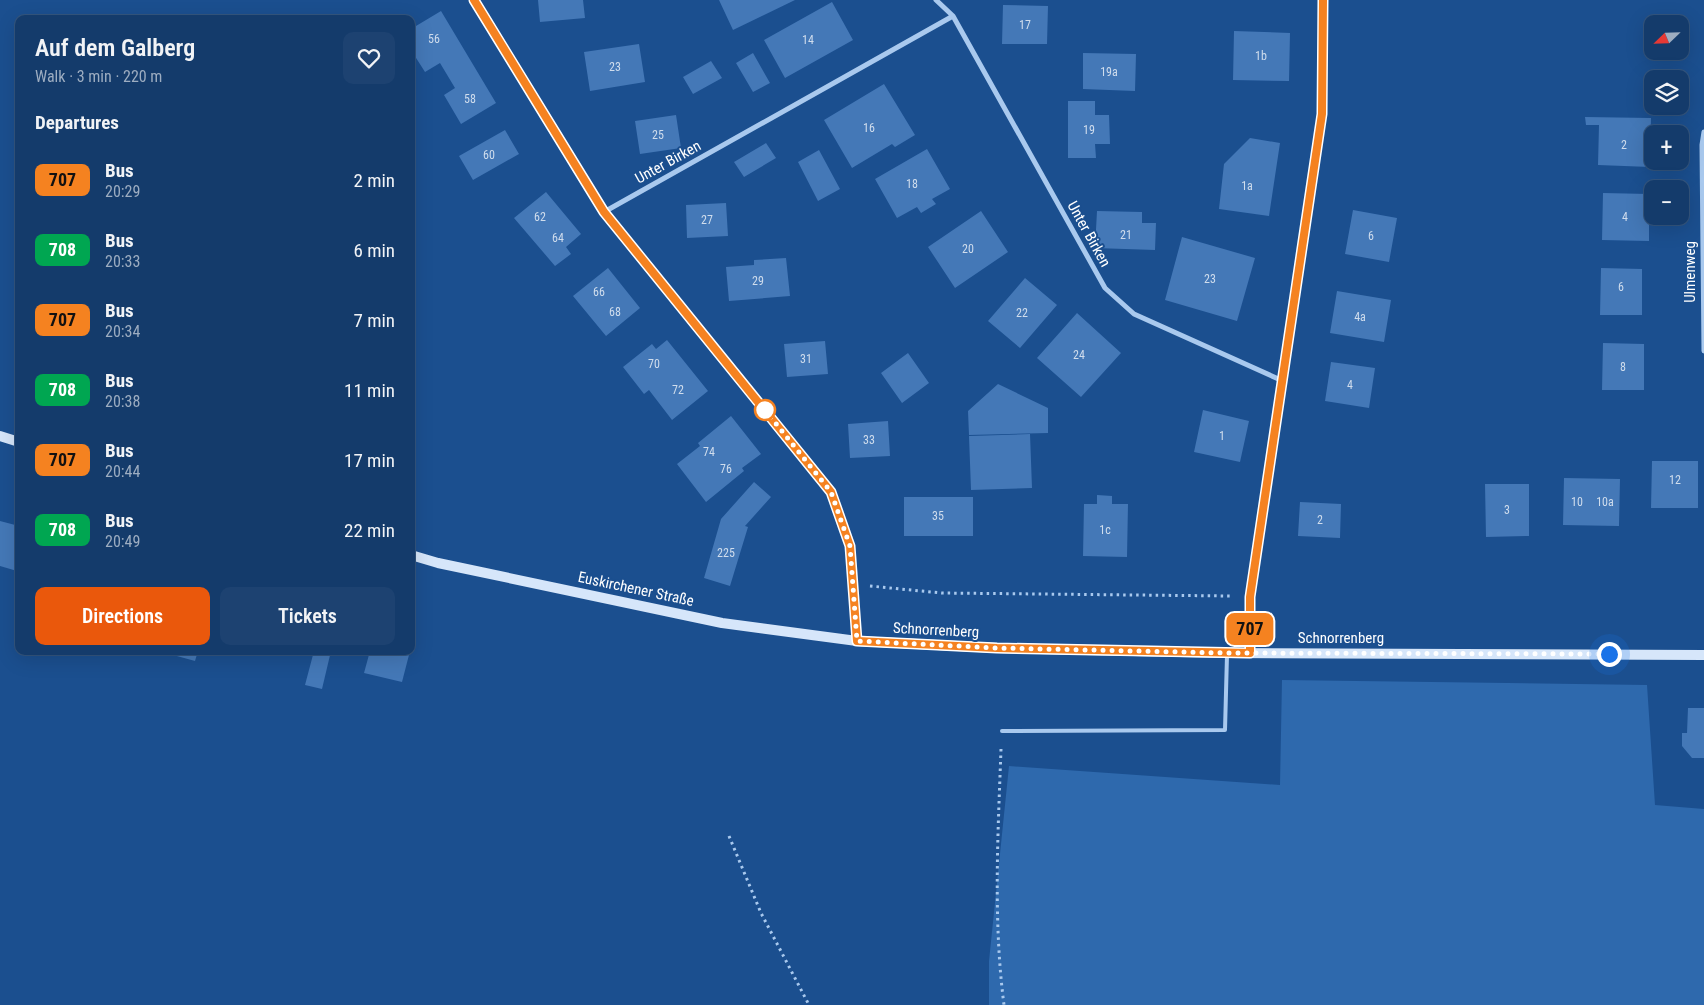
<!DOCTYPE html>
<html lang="en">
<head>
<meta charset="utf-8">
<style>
	body { margin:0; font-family:"Roboto Condensed",sans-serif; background:#1d4271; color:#f1f3f6; height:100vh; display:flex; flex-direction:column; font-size:19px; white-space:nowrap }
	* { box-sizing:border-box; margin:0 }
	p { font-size:16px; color:#9dadc1 }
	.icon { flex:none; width:28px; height:28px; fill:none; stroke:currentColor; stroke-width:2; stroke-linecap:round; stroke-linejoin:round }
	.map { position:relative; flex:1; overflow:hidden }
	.drawer { position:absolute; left:15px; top:15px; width:400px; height:640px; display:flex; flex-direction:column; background:#143b6b; border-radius:10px; box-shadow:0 5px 20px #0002,0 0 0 1px #33557e }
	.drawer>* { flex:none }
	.badge { padding:0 10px; border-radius:8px; font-size:18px; line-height:32px }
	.needle { width:32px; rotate:247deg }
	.tools { position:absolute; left:1644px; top:15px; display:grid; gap:10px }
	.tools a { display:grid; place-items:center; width:45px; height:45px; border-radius:10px; background:#143b6b; box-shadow:0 5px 20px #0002,0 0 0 1px #33557e; font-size:25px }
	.you { position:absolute; width:25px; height:25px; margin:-12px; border:4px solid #fff; border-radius:50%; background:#1a73e8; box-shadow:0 0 0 8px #1a73e833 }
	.map>.badge { position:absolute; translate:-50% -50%; box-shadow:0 0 0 2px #fff }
	h2 { padding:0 20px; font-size:19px; line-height:45px }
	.round { display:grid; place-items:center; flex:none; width:52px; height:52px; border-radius:10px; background:#1d4271 }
	.summary { display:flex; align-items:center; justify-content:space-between; height:85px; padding:0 20px }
	h1 { font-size:24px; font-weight:600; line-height:38px }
	.button { display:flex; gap:10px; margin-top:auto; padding:10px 20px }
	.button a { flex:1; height:58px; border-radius:10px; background:#ea580c; color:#fff; font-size:20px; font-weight:600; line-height:58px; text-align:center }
	.button a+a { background:#1d4271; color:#f1f3f6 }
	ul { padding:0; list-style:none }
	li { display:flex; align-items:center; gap:15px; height:70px; padding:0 20px }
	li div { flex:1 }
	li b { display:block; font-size:19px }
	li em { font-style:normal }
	li .badge { min-width:55px; font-weight:700; text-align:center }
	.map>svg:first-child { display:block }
	.green { fill:#2e69ad }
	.building { fill:#4478b7 }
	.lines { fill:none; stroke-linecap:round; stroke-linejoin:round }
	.path { stroke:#a9c9ee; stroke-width:3; stroke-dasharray:2.5 4; stroke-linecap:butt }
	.service { stroke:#a9c9ee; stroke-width:4 }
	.minor { stroke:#a9c9ee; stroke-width:5 }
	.secondary { stroke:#d6e6fa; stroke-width:10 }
	.line-casing { stroke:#fff; stroke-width:11 }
	.line { stroke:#f58220; stroke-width:8 }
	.walk { stroke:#fff; stroke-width:5; stroke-dasharray:0 9 }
	.stop-dot { fill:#fff; stroke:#f58220; stroke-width:2.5 }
	.labels { text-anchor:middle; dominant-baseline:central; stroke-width:4; stroke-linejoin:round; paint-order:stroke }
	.number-label { font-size:12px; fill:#d0dded }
	.street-label { font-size:15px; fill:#fff; stroke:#1b4f8f }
</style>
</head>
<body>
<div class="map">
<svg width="1704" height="1005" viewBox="0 0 1704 1005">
	<rect width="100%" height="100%" fill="#1b4f8f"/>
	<path class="green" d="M1282,680l365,5 8,120 49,4v196h-715v-44l20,-195 271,19z"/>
	<path class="building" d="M538,0h45l2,18 -45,4z
		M719,0h76l-62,30z
		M832,2l21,38 -68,38 -21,-38z
		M1003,5l45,1 -1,38h-45z
		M441,11l55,92 -35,21 -17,-29 11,-7 -15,-25 -15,9 -14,-22v-21z
		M1234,31l56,2 -1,48 -56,-1z
		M639,44l6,38 -55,9 -6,-39z
		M753,53l17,30 -17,9 -17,-29z
		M1083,53l53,1 -1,37 -52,-2z
		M711,61l11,17 -29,16 -10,-17z
		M884,84l31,51 -20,12 -3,-3 -40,24 -28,-48z
		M1068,101h27v14h14l1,29h-15l1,14h-28z
		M676,115l5,33 -41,6 -5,-33z
		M1585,117l66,1 -1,49 -52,-2 1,-40h-13z
		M505,130l14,24 -46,26 -14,-24z
		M1250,138l30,5 -11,73 -50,-7 5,-45z
		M766,143l10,15 -32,19 -10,-15z
		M927,149l23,40 -18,10 4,5 -15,9 -4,-6 -20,11 -22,-39z
		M819,150l21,39 -22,12 -20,-39z
		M546,192l35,42 -15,13 5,7 -16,12 -41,-48z
		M1603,193l46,1v47l-47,-1z
		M726,203l2,33 -41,2 -1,-33z
		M1353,210l44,8 -8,44 -44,-8z
		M981,211l27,41 -53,36 -27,-41z
		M1097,211l45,1v11h14l-1,27 -60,-2z
		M1182,237l73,21 -18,63 -72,-21z
		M786,258l4,38 -61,5 -3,-34 28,-2v-5z
		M608,268l32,40 -34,28 -33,-40z
		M1601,268l41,1v46h-42z
		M1025,278l32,27 -37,43 -32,-27z
		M1337,291l54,9 -7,42 -54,-9z
		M1077,313l44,40 -40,44 -44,-39z
		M667,340l41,51 -36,29 -23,-30 -5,4 -21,-27 29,-23 4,5z
		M825,341l3,33 -41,3 -3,-33z
		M1603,343l41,1v46h-42z
		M908,353l21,30 -27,20 -21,-30z
		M1331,362l44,6 -6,40 -44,-7z
		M998,384l50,24v25l-79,2 -1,-24z
		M1203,410l46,11 -9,41 -46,-10z
		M731,416l30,38 -19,14 2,3 -38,31 -29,-38 23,-18 -2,-3z
		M888,421l2,35 -40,2 -2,-34z
		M1030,434l2,54 -61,2 -2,-54z
		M1652,461h46v47h-47z
		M1564,478l56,1 -1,47 -56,-1z
		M754,482l17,15 -26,29 3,1 -18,59 -26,-8 17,-59z
		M1485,484h44v52l-43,1z
		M1097,495l15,1v8h16l-1,53 -44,-1 1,-52h13z
		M904,497h69v39h-69z
		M1300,502l41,2 -1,34 -42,-2z
		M0,521l19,5 -2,45 -17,-5z
		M167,651h31l-3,10 -29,-8z
		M314,651h17l-9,38 -17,-4z
		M370,651h40l-8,31 -38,-9z
		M1688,708h16v50h-12l-10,-12v-13h5z"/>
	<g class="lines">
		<path class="path" d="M870,586l72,7 289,3
			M1001,749c-3,85 -8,171 3,256
			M729,836l32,77 48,92"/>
		<path class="service" d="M1002,731l223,-1 2,-75"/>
		<path class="minor" d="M474,0l130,212 227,280 19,54 7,95
			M936,0l17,16 152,272 29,26 149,67
			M1704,132l-2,13 2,206
			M604,212l349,-196
			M1250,653v-56l72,-483 1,-114"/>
		<path class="secondary" d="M0,436l19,6
			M411,555l27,8 284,60 135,18 140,7 230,5 477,2"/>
	</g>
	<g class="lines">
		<g class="line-casing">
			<path id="line" d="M474,0l130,212 227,280 19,54 7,95 140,7 253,5v-56l72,-483 1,-114"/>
		</g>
		<use href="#line" class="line"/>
		<path class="walk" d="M765,410l66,82 19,54 7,95 140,7 231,5 381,1"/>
	</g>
	<circle class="stop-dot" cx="765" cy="410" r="10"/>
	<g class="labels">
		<g class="number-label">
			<text x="1025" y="25">17</text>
			<text x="434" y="39">56</text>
			<text x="808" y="40">14</text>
			<text x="1261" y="56">1b</text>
			<text x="615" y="67">23</text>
			<text x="1109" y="72">19a</text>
			<text x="470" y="99">58</text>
			<text x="869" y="128">16</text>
			<text x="1089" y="130">19</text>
			<text x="658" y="135">25</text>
			<text x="1624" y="145">2</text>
			<text x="489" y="155">60</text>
			<text x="912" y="184">18</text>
			<text x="1247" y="186">1a</text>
			<text x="540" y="217">62</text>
			<text x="1625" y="217">4</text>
			<text x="707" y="220">27</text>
			<text x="1126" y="235">21</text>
			<text x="1371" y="236">6</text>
			<text x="558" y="238">64</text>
			<text x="968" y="249">20</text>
			<text x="1210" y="279">23</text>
			<text x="758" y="281">29</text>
			<text x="1621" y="287">6</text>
			<text x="599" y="292">66</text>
			<text x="615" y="312">68</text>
			<text x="1022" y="313">22</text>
			<text x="1360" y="317">4a</text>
			<text x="1079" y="355">24</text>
			<text x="806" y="359">31</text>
			<text x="654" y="364">70</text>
			<text x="1623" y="367">8</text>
			<text x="1350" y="385">4</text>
			<text x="678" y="390">72</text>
			<text x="1222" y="436">1</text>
			<text x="869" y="440">33</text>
			<text x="709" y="452">74</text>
			<text x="726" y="469">76</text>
			<text x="1675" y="480">12</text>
			<text x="1577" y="502">10</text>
			<text x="1605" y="502">10a</text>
			<text x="1507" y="510">3</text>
			<text x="938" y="516">35</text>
			<text x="1320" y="520">2</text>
			<text x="1105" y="530">1c</text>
			<text x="726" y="553">225</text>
		</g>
		<g class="street-label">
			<text transform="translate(668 162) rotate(-29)">Unter Birken</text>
			<text transform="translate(1089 234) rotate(61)">Unter Birken</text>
			<text transform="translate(1690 272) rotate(-90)">Ulmenweg</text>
			<text transform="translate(636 589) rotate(12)">Euskirchener Straße</text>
			<text transform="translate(936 630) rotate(3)">Schnorrenberg</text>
			<text x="1341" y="638">Schnorrenberg</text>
		</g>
	</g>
</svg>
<div class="tools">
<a><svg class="needle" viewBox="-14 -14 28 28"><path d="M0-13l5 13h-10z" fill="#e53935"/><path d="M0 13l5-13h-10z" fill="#9dadc1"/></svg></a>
<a><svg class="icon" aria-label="layers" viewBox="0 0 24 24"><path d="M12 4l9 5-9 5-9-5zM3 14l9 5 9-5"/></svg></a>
<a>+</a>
<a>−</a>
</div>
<div class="you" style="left:1609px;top:654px"></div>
<b class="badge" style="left:1250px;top:629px;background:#f58220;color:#111">707</b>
<section class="drawer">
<div class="summary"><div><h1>Auf dem Galberg</h1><p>Walk · 3 min · 220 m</p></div><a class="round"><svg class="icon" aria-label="heart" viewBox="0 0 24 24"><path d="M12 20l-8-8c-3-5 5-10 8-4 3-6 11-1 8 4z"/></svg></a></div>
<h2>Departures</h2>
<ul>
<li><span class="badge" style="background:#f58220;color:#111">707</span><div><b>Bus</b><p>20:29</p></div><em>2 min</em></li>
<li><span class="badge" style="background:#00a651;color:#fff">708</span><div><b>Bus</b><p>20:33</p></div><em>6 min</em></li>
<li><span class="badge" style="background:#f58220;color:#111">707</span><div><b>Bus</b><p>20:34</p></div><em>7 min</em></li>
<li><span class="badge" style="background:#00a651;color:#fff">708</span><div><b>Bus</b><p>20:38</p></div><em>11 min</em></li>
<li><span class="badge" style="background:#f58220;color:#111">707</span><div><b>Bus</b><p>20:44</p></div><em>17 min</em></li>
<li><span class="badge" style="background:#00a651;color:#fff">708</span><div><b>Bus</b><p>20:49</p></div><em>22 min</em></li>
</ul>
<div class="button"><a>Directions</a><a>Tickets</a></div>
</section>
</div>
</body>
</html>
